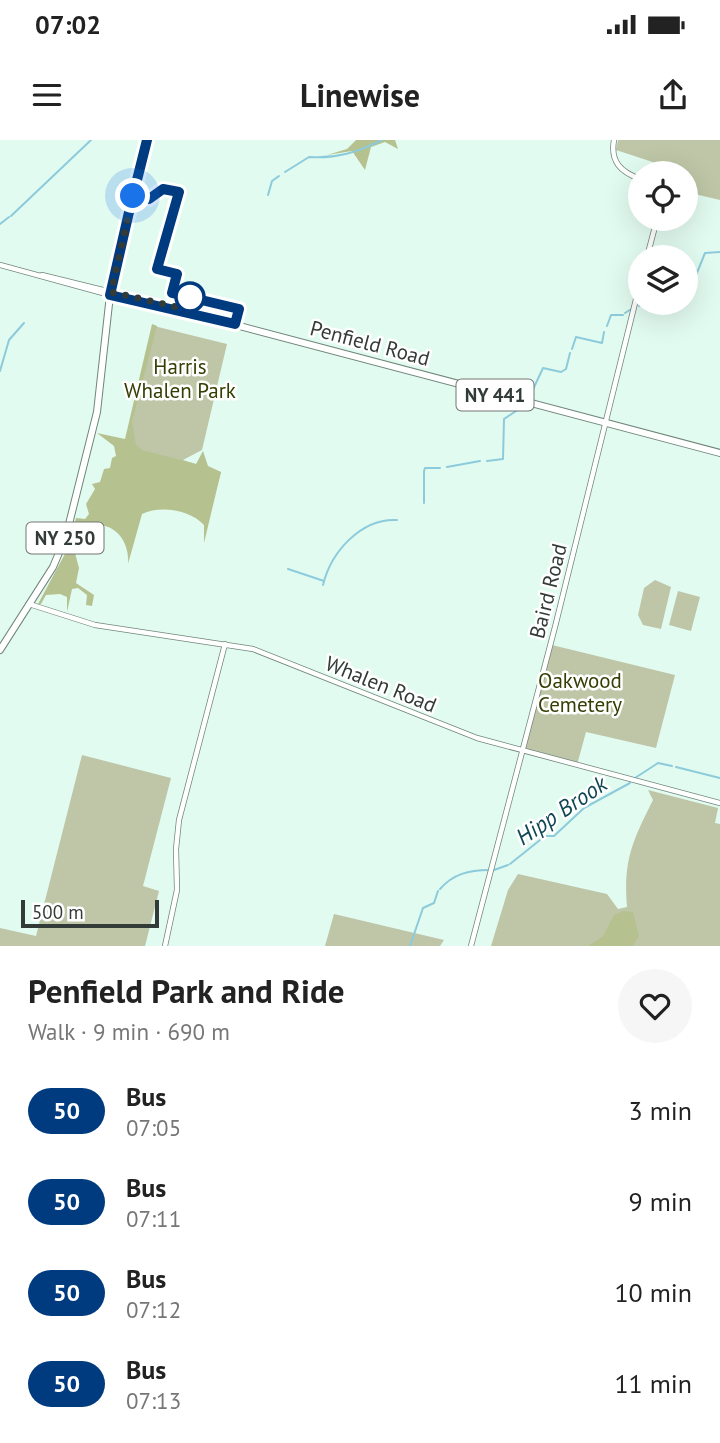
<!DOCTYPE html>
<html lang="en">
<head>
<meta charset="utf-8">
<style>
	body { margin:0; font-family:"PT Sans",sans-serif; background:#f6f6f6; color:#222; height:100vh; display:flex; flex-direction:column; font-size:26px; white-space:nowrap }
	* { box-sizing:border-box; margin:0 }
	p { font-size:23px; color:#767676 }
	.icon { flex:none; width:38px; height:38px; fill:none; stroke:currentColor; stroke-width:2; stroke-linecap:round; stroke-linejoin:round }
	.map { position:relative; height:806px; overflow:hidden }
	.panel { display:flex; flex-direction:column; background:#fff; flex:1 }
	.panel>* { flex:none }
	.badge { padding:0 14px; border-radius:23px; font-size:24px; line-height:46px }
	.fabs { position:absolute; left:628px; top:21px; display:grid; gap:14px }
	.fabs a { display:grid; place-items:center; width:70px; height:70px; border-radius:50%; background:#fff; box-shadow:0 7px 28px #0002; font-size:35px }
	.scale { position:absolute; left:21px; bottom:18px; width:138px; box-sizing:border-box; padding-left:7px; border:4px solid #323b37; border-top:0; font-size:19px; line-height:24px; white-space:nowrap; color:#323b37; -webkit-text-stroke:5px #fff; paint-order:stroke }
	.you { position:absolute; width:35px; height:35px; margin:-18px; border:5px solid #fff; border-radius:50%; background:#1a73e8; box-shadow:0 0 0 10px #1a73e833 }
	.map>.badge { position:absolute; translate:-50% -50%; box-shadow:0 0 0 4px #fff }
	.round { display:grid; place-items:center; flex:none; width:74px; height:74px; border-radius:37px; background:#f6f6f6 }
	.head { display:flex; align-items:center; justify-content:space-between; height:119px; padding:0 28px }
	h1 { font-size:33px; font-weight:700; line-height:52px }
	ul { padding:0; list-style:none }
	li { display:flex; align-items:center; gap:21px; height:91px; padding:0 28px }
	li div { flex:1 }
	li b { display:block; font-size:26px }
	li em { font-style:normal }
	li .badge { min-width:77px; font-weight:700; text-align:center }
	.status { display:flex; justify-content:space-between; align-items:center; height:49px; padding:0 35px; background:#fff; direction:ltr }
	.status svg { height:19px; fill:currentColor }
	header { display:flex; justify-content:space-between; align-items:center; height:91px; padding:0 28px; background:#fff; font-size:32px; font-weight:700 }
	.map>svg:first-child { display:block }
	.green { fill:#bec6a7 }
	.forest { fill:#b5c18f }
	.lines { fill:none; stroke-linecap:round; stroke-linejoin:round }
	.stream { stroke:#8ccbdb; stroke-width:2 }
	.tertiary-casing { stroke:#70867c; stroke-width:6 }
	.secondary-casing { stroke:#70867c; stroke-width:6 }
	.primary-casing { stroke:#70867c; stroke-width:8 }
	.tertiary { stroke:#fff; stroke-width:4.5 }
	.secondary { stroke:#fff; stroke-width:4.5 }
	.primary { stroke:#fff; stroke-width:6 }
	.line-casing { stroke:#fff; stroke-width:16 }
	.line { stroke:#003b80; stroke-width:10 }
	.walk { stroke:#323b37; stroke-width:7; stroke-dasharray:0 12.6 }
	.stop-dot { fill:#fff; stroke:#003b80; stroke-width:3.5 }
	.labels { text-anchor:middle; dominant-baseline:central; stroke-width:5; stroke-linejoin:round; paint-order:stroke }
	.shield { fill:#fff; stroke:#707673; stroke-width:2 }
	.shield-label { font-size:19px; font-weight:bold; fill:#323b37 }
	.street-label { font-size:21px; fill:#323b37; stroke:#fff }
	.park-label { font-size:21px; fill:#353e03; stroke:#fff }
	.water-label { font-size:23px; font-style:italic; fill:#0f4753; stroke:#fff }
</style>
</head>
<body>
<div class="status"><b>07:02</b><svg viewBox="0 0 49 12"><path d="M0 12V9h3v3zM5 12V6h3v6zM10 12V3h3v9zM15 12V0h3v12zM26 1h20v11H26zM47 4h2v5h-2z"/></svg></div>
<header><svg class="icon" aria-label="menu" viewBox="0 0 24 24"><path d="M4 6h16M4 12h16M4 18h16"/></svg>Linewise<svg class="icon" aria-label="share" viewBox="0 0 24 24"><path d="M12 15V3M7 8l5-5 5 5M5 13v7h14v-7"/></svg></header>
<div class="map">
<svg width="720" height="806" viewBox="0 0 720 806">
	<rect width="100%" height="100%" fill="#e2fbf0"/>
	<path class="green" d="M618,0h102v60l-34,-8v-19l-3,-1 -67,-22z
		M154,186l73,18 -25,106 -19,10 38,12 -13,47 -82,-78z
		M655,440l16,7 -10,42 -18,-4 -5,-10 6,-27z
		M678,451l22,6 -9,34 -22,-6z
		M552,505l123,30 -19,73 -70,-16 -9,33 -52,-14z
		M82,615l89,23 -28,108 16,5 -14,55h-145v-18l36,8z
		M648,650l70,18 -3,15 5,1v122h-229l17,-56 10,-16 89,20 11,15 9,-2c-4,-47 6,-67 26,-107z
		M334,774l110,26 -4,6h-115z"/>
	<path class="forest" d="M356,0h39l3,9 -13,-7 -14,5 -6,23 -13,-19 -25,4 20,-6z
		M152,184l5,2 -25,96 4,23 6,5 54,14 7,-13 5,15 13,6 -17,71v-18c-14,-15 -43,-20 -62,-11l-14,50c2,-23 -14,-44 -39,-38l-6,21 -8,6 4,15 -3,15 18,12 -2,11 -6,-1 1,-10 -9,-7 -6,1 -5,23v-15l-7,-3 -14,1 -5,9h-3l29,-54 9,-32 9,1 4,-5 -3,-10 9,-15 -3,-5 8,-2 4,-13 6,-1 2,-10 4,-2 -2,-10 -17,-13 28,6z
		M623,771l10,1 6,24 -6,10h-45l15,-10 11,-21z"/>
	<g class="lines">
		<path class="stream" d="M285,32l24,-15c27,2 49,-5 73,-17
			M268,55l4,-14 7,-5
			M11,76l80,-76
			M0,84l9,-7
			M688,155l17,-42 15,-1
			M639,166l14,-3
			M625,173l8,-5
			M607,186l4,-11h12
			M572,209l4,-12 26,6 2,-11
			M0,231l9,-31 15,-17
			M529,258l14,-30 18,4 5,-3 4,-16
			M487,321l16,-2 1,-40 18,-12
			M447,327l33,-6
			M424,363v-32l1,-3h15
			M288,429l36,12
			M323,445c8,-33 38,-67 74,-65
			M676,627l44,11
			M635,638l23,-15 14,3
			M510,724l35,-28h9l30,-28 46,-25
			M494,730l14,-5
			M440,749c13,-15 29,-19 49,-19
			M410,806l13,-38 11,-5 4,-12"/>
		<g class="tertiary-casing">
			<path id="tertiary" d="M614,0c-4,22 7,32 26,39
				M647,117l10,-38
				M29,464l66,21 158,24 224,89 243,65
				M165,806l12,-56 -1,-41 3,-29 46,-176
				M471,806l84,-319 85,-344"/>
		</g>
		<g class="secondary-casing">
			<path id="secondary" d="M0,125l110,30
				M42,135l69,17"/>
		</g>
		<g class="primary-casing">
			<path id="primary" d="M111,152l609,161
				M0,510l53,-83 13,-31 31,-124 13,-117 37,-155"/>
		</g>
		<use href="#tertiary" class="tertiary"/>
		<use href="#secondary" class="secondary"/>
		<use href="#primary" class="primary"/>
	</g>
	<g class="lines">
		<g class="line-casing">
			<path id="line" d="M132,59l-22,96 125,29 4,-15 -67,-16 5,-19 -20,-5 22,-77 -16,-3 -14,10 -16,-3 14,-56"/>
		</g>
		<use href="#line" class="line"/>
		<path class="walk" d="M133,56l-22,96 79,18v-13"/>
	</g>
	<circle class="stop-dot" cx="190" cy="157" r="14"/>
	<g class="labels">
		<g class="shield">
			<rect x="456.5" y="239.5" width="77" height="31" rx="5"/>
			<rect x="26.5" y="382.5" width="77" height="31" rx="5"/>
		</g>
		<g class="shield-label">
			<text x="495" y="255">NY 441</text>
			<text x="65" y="398">NY 250</text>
		</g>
		<g class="street-label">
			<text transform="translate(370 203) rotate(15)">Penfield Road</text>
			<text transform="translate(548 451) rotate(-76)">Baird Road</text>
			<text transform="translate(381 544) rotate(22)">Whalen Road</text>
		</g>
		<g class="park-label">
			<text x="180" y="226">Harris<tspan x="180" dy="24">Whalen Park</tspan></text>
			<text x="580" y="540">Oakwood<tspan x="580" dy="24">Cemetery</tspan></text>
		</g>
		<g class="water-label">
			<text transform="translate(561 670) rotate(-34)">Hipp Brook</text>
		</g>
	</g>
</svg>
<div class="fabs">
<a><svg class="icon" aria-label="locate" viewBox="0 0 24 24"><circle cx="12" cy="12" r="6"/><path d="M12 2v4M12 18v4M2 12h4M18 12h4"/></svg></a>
<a><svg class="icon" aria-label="layers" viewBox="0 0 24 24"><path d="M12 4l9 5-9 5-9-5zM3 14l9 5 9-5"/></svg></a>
</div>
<div class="scale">500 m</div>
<div class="you" style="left:133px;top:56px"></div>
</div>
<section class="panel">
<div class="head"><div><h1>Penfield Park and Ride</h1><p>Walk · 9 min · 690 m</p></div><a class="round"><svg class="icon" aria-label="heart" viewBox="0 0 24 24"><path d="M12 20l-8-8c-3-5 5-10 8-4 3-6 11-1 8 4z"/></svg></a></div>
<ul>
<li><span class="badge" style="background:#003b80;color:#fff">50</span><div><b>Bus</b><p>07:05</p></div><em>3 min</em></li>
<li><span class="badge" style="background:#003b80;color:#fff">50</span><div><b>Bus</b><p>07:11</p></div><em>9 min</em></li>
<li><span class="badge" style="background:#003b80;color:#fff">50</span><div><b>Bus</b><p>07:12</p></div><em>10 min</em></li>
<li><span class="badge" style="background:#003b80;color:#fff">50</span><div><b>Bus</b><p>07:13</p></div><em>11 min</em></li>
</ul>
</section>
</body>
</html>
